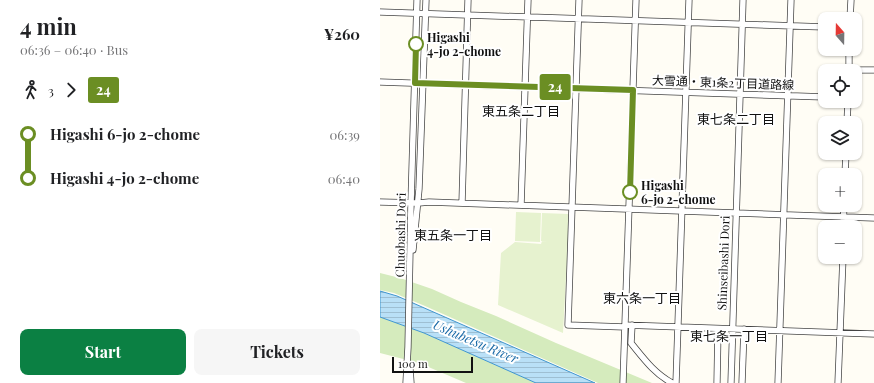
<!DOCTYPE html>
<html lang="en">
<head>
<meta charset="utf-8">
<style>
	body { margin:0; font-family:"Playfair Display","Noto Sans JP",serif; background:#f6f6f6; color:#202124; height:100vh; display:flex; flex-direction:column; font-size:15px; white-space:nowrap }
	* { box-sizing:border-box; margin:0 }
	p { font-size:13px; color:#757577 }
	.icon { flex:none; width:22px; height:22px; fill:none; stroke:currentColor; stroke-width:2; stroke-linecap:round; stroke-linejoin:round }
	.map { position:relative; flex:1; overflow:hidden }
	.drawer { display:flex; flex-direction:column; background:#fff; width:380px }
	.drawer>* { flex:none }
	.badge { padding:0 8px; border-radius:3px; font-size:14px; line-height:26px }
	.needle { width:26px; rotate:340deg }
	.tools { position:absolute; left:438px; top:12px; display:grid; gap:8px }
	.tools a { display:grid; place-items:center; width:44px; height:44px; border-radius:8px; background:#fff; box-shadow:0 1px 3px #0004; font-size:20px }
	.scale { position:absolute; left:12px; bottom:10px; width:81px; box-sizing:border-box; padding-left:4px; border:2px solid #111; border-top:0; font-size:11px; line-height:14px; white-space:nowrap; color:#111; -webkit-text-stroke:3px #fff; paint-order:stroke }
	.map>.badge { position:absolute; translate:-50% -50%; box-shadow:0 0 0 2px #fff }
	.legs { display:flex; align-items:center; gap:6px; height:44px; padding:0 20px; font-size:13px }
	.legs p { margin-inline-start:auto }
	.overview { display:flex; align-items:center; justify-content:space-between; height:68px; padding:0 20px }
	h1 { font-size:22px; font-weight:700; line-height:30px }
	.button { display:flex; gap:8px; margin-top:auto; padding:8px 20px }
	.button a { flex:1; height:46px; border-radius:8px; background:#0b8043; color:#fff; font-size:16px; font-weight:700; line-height:46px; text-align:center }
	.button a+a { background:#f6f6f6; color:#202124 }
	ul { padding:0 20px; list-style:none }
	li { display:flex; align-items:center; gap:14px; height:44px; font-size:15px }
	li i { display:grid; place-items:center; width:6px; height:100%; margin:0 5px; background:currentColor }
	li i::after { content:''; width:10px; height:10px; margin:-5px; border:3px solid; border-radius:50%; background:#fff }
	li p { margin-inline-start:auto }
	li:first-child i { background:linear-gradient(#0000 50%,currentColor 0) }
	li:last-child i { background:linear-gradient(currentColor 50%,#0000 0) }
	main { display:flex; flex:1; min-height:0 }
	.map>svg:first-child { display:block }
	.grass { fill:#d5ebbd }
	.pitch { fill:#e6f2cf }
	.water { fill:url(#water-rules); stroke:#3f96cf }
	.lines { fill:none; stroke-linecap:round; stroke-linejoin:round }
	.minor-casing { stroke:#444; stroke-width:7 }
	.minor { stroke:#fff; stroke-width:5.5 }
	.line-1-casing { stroke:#fff; stroke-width:9 }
	.line-1 { stroke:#6b8e23; stroke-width:6 }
	.stop-1-dot { fill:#fff; stroke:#6b8e23; stroke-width:2 }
	.labels { text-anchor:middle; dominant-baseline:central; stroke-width:4; stroke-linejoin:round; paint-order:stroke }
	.stop-label { font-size:12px; font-weight:bold; fill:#111; stroke:#fff; text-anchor:start }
	.street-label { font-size:12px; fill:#111; stroke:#fff }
	.neighbourhood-label { font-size:13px; fill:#111; stroke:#fff }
	.water-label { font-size:13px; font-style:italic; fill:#1768a6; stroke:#fff }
</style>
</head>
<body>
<main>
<section class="drawer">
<div class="overview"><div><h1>4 min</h1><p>06:36 – 06:40 · Bus</p></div><b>¥260</b></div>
<div class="legs"><svg class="icon" aria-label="walk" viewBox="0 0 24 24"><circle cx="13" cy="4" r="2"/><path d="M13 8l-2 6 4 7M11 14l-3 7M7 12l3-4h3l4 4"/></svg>3<svg class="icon" aria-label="forward" viewBox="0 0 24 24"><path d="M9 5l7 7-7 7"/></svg><b class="badge" style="background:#6b8e23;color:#fff">24</b></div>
<ul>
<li><i style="color:#6b8e23"></i><b>Higashi 6-jo 2-chome</b><p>06:39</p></li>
<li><i style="color:#6b8e23"></i><b>Higashi 4-jo 2-chome</b><p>06:40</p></li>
</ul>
<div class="button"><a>Start</a><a>Tickets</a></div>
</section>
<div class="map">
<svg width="494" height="383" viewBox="0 0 494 383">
	<defs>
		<pattern id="water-rules" width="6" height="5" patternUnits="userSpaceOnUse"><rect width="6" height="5" fill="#b9e0f7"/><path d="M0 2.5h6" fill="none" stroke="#9ebfd3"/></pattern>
	</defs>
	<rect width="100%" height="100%" fill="#fffdf5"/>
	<path class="grass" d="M0,273l20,5 32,11 29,13 35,14 60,27 96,40h-54l-173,-77 -31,-13 -14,-3z
		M0,317l44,16 112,50h-70l-47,-20 -39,-10z"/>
	<path class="pitch" d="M136,212l25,1 -1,29 -25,-1z
		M162,213l26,1 1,2 -1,26 -27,-1z
		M162,241l26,1 -5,91 -65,-28 3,-52 14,-11 26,2z"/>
	<path class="water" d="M0,291l17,5 198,87h-59l-112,-50 -44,-16z"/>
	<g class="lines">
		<g class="minor-casing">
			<path id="minor" d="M199,0l-11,325 57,2
				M0,12l445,15
				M470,19l1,-19
				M469,70h25
				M469,71v-22
				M0,82l445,15
				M467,123l1,-22
				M465,175l1,-22
				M0,202l39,1 10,-1 445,16
				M82,203l6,-203
				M141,205l7,-205
				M463,227l1,-22
				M33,250l6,-61 7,-189
				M245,325l249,9
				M252,325l-1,18c13,16 23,30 41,40
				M30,369l1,14
				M26,383l2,-36 3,-144 6,-203
				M243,383l13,-383
				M296,383l13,-383
				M337,383l1,-54
				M351,383l12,-383
				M362,383l2,-54
				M398,383l13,-383
				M458,383l5,-126"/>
		</g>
		<use href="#minor" class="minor"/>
	</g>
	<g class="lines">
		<g class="line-1-casing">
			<path id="line-1" d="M36,44l-1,39 218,7 -3,102"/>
		</g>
		<use href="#line-1" class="line-1"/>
	</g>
	<g class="stop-1-dot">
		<circle cx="36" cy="44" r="7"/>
		<circle cx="250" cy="192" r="7"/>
	</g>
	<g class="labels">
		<g class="stop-label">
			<text x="47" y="37">Higashi<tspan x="47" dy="14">4-jo 2-chome</tspan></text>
			<text x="261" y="185">Higashi<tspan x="261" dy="14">6-jo 2-chome</tspan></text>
		</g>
		<g class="street-label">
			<text transform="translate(343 82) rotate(2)">大雪通・東1条2丁目道路線</text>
			<text transform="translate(20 235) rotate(-89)">Chuobashi Dori</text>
			<text transform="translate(343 263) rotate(-88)">Shinseibashi Dori</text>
		</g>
		<g class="neighbourhood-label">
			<text x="141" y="110">東五条二丁目</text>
			<text x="356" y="118">東七条二丁目</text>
			<text x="73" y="234">東五条一丁目</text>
			<text x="262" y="297">東六条一丁目</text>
			<text x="349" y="335">東七条一丁目</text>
		</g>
		<g class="water-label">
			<text transform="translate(96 341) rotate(23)">Ushubetsu River</text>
		</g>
	</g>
</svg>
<div class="tools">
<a><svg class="needle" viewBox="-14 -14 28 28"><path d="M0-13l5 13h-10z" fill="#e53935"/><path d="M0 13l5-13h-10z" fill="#757577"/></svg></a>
<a><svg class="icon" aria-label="locate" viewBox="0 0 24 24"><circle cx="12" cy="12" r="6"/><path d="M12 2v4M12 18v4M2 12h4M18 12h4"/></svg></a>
<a><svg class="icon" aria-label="layers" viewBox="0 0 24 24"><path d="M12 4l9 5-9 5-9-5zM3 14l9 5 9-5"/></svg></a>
<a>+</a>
<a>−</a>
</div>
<div class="scale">100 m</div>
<b class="badge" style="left:175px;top:87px;background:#6b8e23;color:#fff">24</b>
</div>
</main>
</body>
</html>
